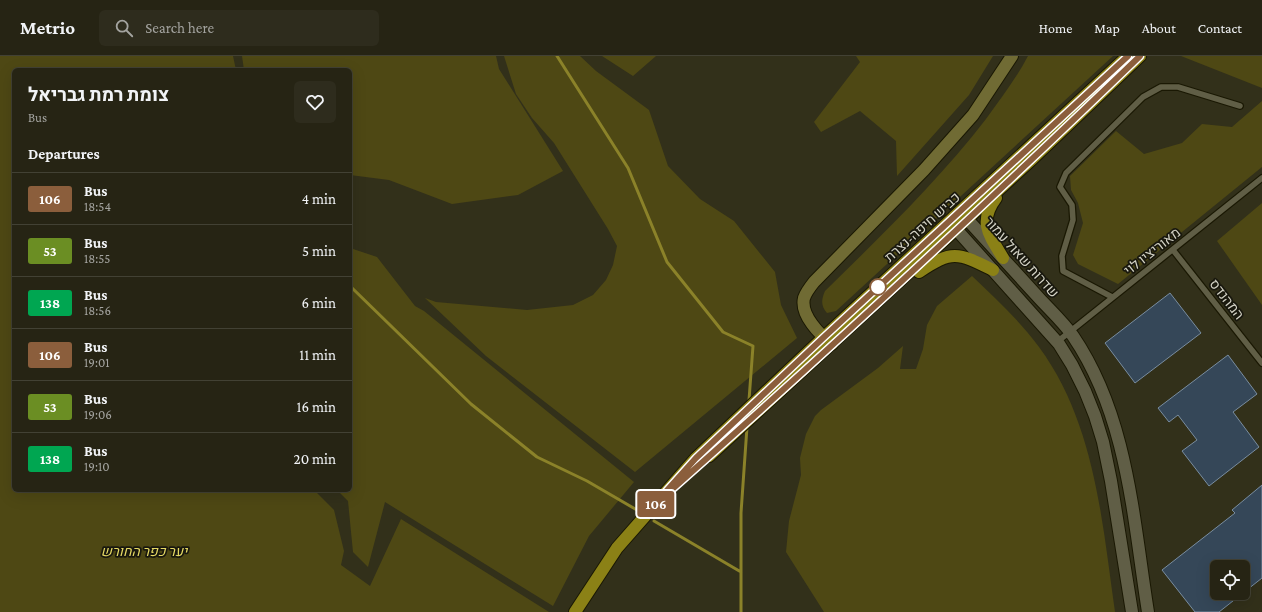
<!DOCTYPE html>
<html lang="en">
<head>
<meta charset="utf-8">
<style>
	body { margin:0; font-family:"Crimson Pro",Heebo,serif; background:#2e2c1d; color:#f1f3f6; height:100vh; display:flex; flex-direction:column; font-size:15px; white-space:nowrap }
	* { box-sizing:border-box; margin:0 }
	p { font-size:13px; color:#a4a4a0 }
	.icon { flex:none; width:22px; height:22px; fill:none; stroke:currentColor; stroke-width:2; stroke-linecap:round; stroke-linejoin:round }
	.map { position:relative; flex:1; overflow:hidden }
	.drawer { position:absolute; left:12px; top:12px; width:340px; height:424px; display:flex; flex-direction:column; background:#262414; border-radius:6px; box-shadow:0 4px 16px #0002,0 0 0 1px #424134 }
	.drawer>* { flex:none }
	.badge { padding:0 8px; border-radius:3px; font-size:14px; line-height:26px }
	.controls { position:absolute; left:1210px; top:504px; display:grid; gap:8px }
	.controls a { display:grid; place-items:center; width:40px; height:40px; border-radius:6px; background:#262414; box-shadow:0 4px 16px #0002,0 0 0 1px #424134; font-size:20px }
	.map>.badge { position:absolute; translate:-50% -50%; box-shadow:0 0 0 2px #fff }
	h2 { padding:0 16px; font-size:15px; line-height:36px }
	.round { display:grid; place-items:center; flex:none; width:42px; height:42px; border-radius:6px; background:#2e2c1d }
	.headline { display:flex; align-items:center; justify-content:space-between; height:68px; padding:0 16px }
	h1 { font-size:19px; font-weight:700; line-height:30px }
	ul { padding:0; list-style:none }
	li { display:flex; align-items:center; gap:12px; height:52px; padding:0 16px; border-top:1px solid #424134 }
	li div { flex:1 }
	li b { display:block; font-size:15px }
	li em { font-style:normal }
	li .badge { min-width:44px; font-weight:700; text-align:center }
	header { display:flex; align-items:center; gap:24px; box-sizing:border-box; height:56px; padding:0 20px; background:#262414; border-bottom:1px solid #424134 }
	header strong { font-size:19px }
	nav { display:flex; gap:22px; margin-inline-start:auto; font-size:14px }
	.search { width:280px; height:36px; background:#2e2c1d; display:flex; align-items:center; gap:10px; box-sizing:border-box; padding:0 14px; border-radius:6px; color:#a4a4a0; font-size:15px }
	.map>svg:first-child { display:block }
	.green { fill:#4e4814 }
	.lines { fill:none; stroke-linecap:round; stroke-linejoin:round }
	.stream { stroke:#8b8229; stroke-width:3 }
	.building { fill:#354758; stroke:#798da0; fill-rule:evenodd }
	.service-casing { stroke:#1a1803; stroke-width:8 }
	.tertiary-casing { stroke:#1a1803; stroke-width:14 }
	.secondary-casing { stroke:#1a1803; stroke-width:14 }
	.trunk-casing { stroke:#1a1803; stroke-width:14 }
	.service { stroke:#605e46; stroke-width:5.5 }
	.tertiary { stroke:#605e46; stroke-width:12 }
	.secondary { stroke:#706b34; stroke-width:12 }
	.trunk { stroke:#8b8116; stroke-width:12 }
	.line-casing { stroke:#fff; stroke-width:9 }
	.line { stroke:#8b5e3c; stroke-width:6 }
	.stop-dot { fill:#fff; stroke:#8b5e3c; stroke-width:2 }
	.labels { text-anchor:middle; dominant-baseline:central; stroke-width:3.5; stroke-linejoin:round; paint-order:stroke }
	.street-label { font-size:14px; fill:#d3d2c5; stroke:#19180e }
	.park-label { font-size:14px; font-style:italic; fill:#e5d964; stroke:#19180e }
</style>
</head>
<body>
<header>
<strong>Metrio</strong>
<div class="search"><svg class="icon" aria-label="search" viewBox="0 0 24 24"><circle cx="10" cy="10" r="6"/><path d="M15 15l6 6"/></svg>Search here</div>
<nav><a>Home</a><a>Map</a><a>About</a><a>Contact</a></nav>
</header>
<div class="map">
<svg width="1262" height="556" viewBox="0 0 1262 556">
	<rect width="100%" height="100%" fill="#32301a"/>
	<path class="green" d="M0,0h233l3,14h-222v420h300l20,20 10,41 -3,14 29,21 31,-67 148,93h-549z
		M242,0h254l3,13 64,102 -45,24 -66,9 -63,-24 -39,-5v-105h-106z
		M504,0h76l16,15 53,39 19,56 32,33 34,22 41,51 6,33 16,33 -162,134 -149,-116 -61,-58 11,4 91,8 46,-5 20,-10 13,-15 7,-15 4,-19 -9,-17 -54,-86 -22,-25 -16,-24z
		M602,0h54l-23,20z
		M856,0h137l-24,39 -72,81 -1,-35 -36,-30 -39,21 -7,-10 46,-60z
		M1028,0h85l-277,255 -9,2c-6,-7 -6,-13 -2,-22 56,-55 113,-110 161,-172 15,-21 30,-40 42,-63z
		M1181,0h81v32z
		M1262,45v66l-144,117 -40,-20 -5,-9 10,-32 -5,-20 -7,-13 -1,-14 46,-45 28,23 38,-11 20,-19 30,3z
		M1262,147v102l-45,-64z
		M350,192l27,9 38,49 9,5 210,171 -45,54 -36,70 -168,-104 -17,65 -15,-15 -5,-51 -11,-11h13z
		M972,220c23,22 48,45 67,71 56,76 63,174 76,265h-291l-38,-60 3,-31 12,-46 -1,-17 6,-24 9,-18 6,-6 57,-42 25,-22 -3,23h16l7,-20 4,-24 10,-19z"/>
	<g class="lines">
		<path class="stream" d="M557,0l71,112 39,94 56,70 30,14 -4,54
			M350,230l121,118 66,53 50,24 50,29
			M654,465l87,51
			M741,556v-99l6,-86"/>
	</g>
	<path class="building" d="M1170,237l31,40 -66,50 -30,-40z
		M1228,299l29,39 -24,18 26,35 -50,39 -27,-35 15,-11 -19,-25 -9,7 -11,-14z
		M1262,429v93l-43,34h-24l-33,-42 73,-57 -3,-3zM1217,511h26v26h-26z"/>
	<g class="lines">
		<g class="service-casing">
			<path id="service" d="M1173,194l89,113
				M1112,241l-49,-26 -1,-15 11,-36 -1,-15 -12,-18 6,-14 77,-76 18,-10h17l62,19
				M1057,286l205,-164"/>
		</g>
		<g class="tertiary-casing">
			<path id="tertiary" d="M1132,556l-21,-131 -8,-39 -8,-26 -10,-25 -13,-26 -13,-21 -103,-115 -2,-12 13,2c24,26 48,53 72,79 11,12 25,25 34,38 55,81 60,182 75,276"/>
		</g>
		<g class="secondary-casing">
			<path id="secondary" d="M832,288c-12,-9 -32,-29 -28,-46 2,-6 6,-11 10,-16l110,-112 49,-55 39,-59"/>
		</g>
		<g class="trunk-casing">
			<path id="trunk" d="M996,142c-18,24 -7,37 7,60
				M919,216c33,-22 38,-20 74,-2
				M709,400l323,-297 108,-103
				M575,556l42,-64 79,-90 127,-120 305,-282"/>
		</g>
		<use href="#service" class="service"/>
		<use href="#tertiary" class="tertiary"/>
		<use href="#secondary" class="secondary"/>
		<use href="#trunk" class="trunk"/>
	</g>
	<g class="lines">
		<g class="line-casing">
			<path id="line" d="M1128,0l-305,282 -127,120 -43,48c166,-146 328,-297 487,-450"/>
		</g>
		<use href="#line" class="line"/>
	</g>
	<circle class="stop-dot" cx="878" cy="231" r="8"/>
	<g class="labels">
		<g class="street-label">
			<text transform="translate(922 171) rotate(-42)">כביש חיפה-נצרת</text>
			<text transform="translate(1152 195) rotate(-38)">מאוריציו לוי</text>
			<text transform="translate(1022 201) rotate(48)">שדרות שאול עמור</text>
			<text transform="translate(1227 243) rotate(52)">המהנדס</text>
		</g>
		<g class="park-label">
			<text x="144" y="495">יער כפר החורש</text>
		</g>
	</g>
</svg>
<div class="controls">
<a><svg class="icon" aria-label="locate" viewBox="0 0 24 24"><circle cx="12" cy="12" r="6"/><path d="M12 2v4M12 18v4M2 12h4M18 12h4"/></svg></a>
</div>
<b class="badge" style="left:656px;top:448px;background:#8b5e3c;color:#fff">106</b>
<section class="drawer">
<div class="headline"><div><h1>צומת רמת גבריאל</h1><p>Bus</p></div><a class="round"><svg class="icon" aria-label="heart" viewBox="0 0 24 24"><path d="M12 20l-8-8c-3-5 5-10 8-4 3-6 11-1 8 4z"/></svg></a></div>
<h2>Departures</h2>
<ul>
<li><span class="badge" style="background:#8b5e3c;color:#fff">106</span><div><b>Bus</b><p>18:54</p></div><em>4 min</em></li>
<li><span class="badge" style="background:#6b8e23;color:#fff">53</span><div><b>Bus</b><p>18:55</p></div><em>5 min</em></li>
<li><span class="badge" style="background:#00a651;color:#fff">138</span><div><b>Bus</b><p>18:56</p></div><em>6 min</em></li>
<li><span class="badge" style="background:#8b5e3c;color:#fff">106</span><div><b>Bus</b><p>19:01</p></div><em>11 min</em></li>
<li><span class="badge" style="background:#6b8e23;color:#fff">53</span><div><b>Bus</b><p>19:06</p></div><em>16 min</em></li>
<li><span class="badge" style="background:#00a651;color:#fff">138</span><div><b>Bus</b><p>19:10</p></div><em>20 min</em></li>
</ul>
</section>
</div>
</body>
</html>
